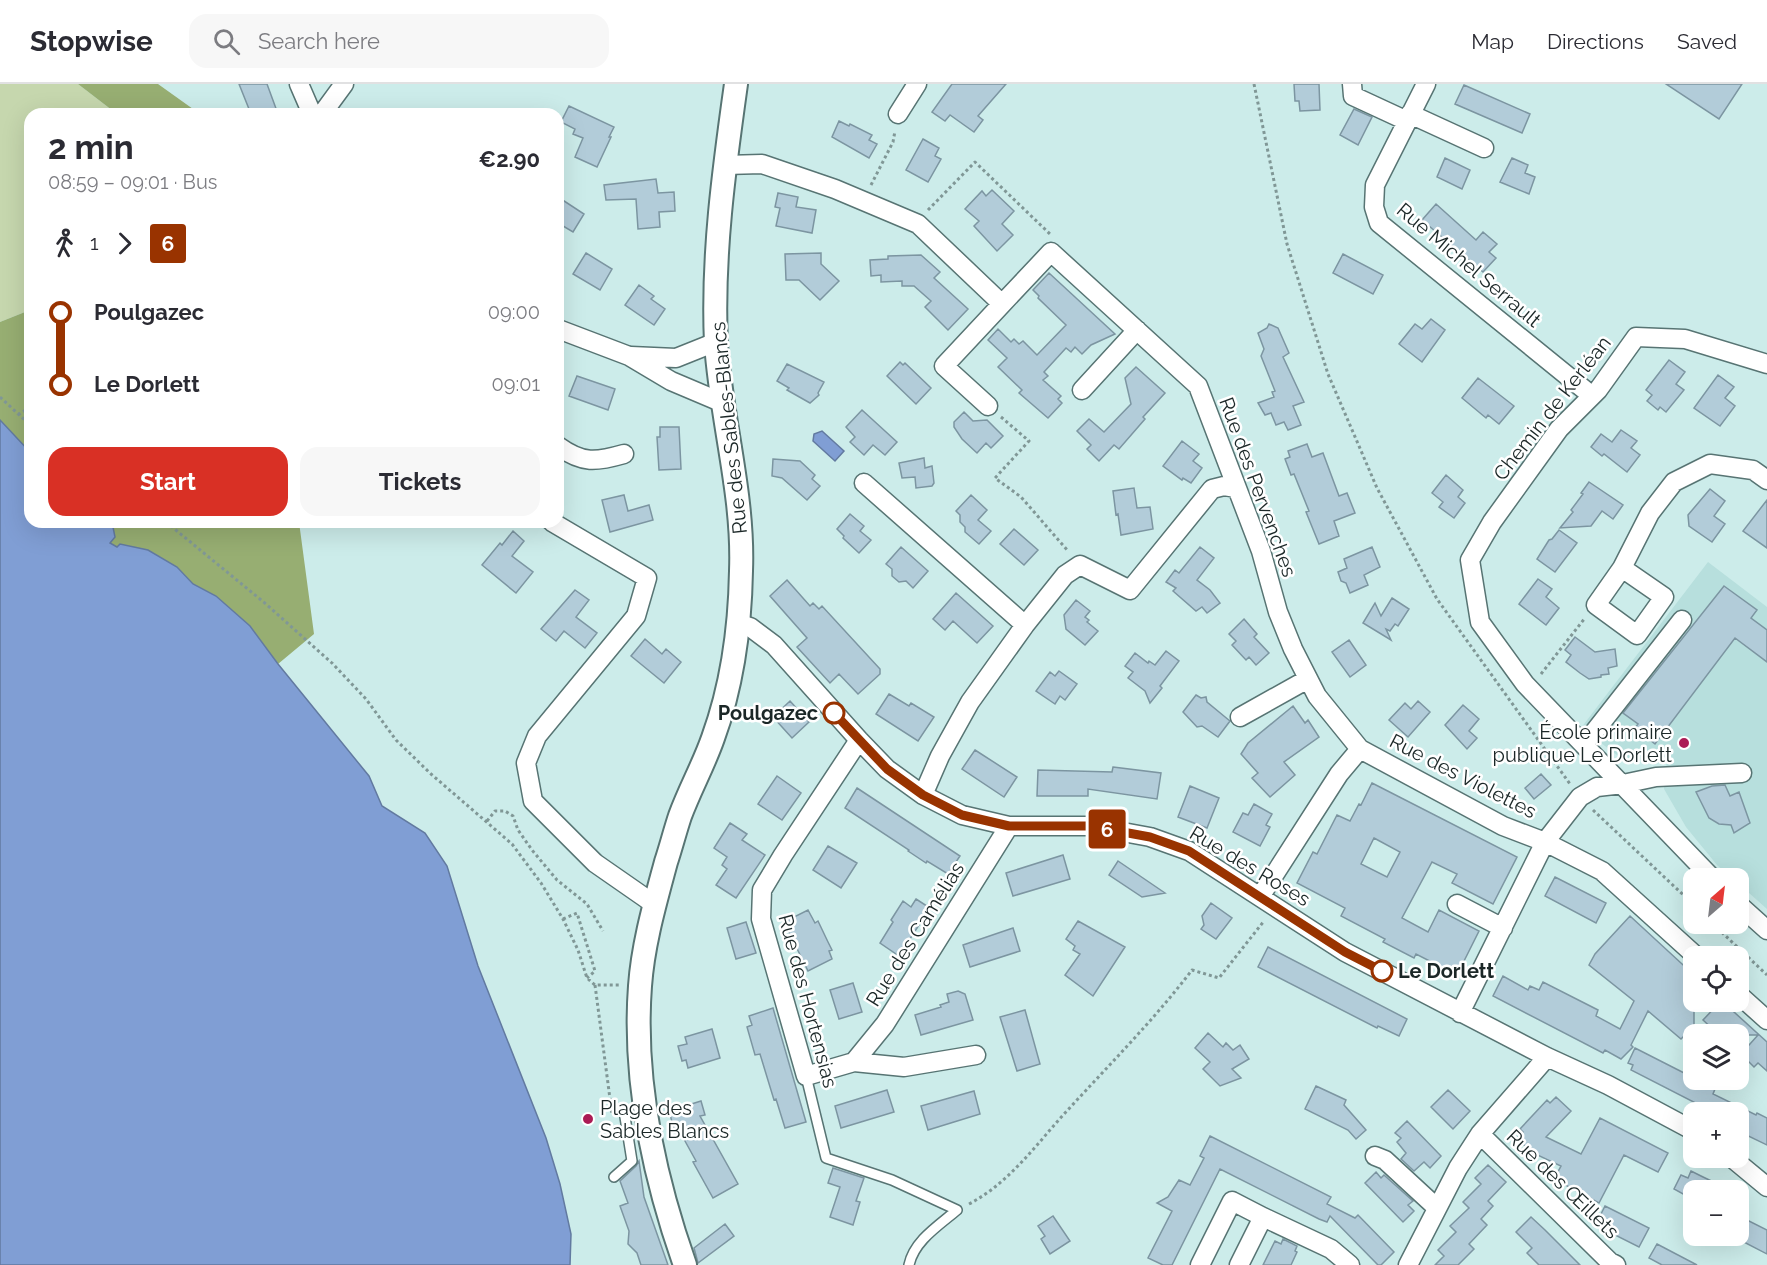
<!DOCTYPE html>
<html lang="en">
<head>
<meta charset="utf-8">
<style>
	body { margin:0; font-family:Raleway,sans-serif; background:#f7f7f7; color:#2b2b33; height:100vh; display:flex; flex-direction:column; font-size:22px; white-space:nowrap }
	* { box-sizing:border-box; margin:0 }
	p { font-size:20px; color:#7c7c81 }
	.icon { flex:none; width:33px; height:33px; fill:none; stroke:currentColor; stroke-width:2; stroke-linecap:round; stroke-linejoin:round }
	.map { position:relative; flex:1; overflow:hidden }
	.details { position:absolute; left:24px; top:24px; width:540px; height:420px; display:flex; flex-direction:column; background:#fff; border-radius:18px; box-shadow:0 6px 24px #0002 }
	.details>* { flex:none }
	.badge { padding:0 12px; border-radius:4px; font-size:21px; line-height:39px }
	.needle { width:39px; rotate:28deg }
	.buttons { position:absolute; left:1683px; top:784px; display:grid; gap:12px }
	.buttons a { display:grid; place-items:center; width:66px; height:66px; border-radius:12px; background:#fff; box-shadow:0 6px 24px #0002; font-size:30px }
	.map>.badge { position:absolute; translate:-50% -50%; box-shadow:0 0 0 3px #fff }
	.legs { display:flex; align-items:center; gap:9px; height:66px; padding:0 24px; font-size:20px }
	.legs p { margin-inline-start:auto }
	.headline { display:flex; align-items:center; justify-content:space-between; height:102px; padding:0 24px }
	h1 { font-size:33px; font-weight:700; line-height:45px }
	.action { display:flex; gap:12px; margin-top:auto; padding:12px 24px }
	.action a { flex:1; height:69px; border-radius:18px; background:#d93025; color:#fff; font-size:24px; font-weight:700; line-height:69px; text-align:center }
	.action a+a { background:#f7f7f7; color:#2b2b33 }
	ul { padding:0 24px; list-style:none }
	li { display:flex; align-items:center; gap:21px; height:72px; font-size:22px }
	li i { display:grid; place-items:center; width:9px; height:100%; margin:0 8px; background:currentColor }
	li i::after { content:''; width:15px; height:15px; margin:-8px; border:4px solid; border-radius:50%; background:#fff }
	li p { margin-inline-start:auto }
	li:first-child i { background:linear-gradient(#0000 50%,currentColor 0) }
	li:last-child i { background:linear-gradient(currentColor 50%,#0000 0) }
	header { display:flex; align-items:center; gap:36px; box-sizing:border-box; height:84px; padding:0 30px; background:#fff; border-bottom:2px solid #e1e1e2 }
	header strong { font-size:28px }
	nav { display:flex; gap:33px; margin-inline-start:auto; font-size:21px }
	.search { width:420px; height:54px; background:#f7f7f7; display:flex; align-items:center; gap:15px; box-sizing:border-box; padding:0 21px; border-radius:18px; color:#7c7c81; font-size:22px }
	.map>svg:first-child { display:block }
	.built { fill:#b7dfdd }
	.green { fill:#c6d7ae }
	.forest { fill:#97ae72 }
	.water { fill:#809ed4; stroke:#627aa0; stroke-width:1.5 }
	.building { fill:#b2ccd9; stroke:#7c95a1; stroke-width:1.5; fill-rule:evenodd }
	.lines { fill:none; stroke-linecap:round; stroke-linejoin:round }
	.service-casing { stroke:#577473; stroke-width:12 }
	.minor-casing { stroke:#577473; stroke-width:21 }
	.tertiary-casing { stroke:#577473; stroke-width:26 }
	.path { stroke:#809796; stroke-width:3; stroke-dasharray:3 3; stroke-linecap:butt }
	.service { stroke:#fff; stroke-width:9 }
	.minor { stroke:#fff; stroke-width:18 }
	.tertiary { stroke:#fff; stroke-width:22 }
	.line-1-casing { stroke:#fff; stroke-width:14 }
	.line-1 { stroke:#930; stroke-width:9 }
	.stop-1-dot { fill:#fff; stroke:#930; stroke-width:3 }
	.poi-dot { fill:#ab1b55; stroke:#fff; stroke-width:2 }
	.labels { text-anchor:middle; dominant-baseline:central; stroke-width:5; stroke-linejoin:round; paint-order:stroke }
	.street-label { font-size:20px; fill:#1b2727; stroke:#fff }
	.stop-label { font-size:20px; font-weight:bold; fill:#1b2727; stroke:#fff; text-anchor:end }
	.poi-label { font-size:20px; fill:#1b2727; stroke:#fff; text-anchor:end }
</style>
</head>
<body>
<header>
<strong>Stopwise</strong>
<div class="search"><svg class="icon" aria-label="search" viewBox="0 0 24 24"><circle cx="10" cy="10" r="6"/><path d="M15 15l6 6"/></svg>Search here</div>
<nav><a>Map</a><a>Directions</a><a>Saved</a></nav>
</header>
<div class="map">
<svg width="1767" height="1181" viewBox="0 0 1767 1181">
	<rect width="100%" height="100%" fill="#ccecea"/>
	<path class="built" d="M1708,478l59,45v302l-28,-25 -1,-5h-5l-16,-14 -31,-38 -22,-38v-3l5,-5 -3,-17 -45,-6 -40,-30z"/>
	<path class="green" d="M0,0h78l39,30h-87v196l-30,12z"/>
	<path class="forest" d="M78,0h80l42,30h-83z
		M30,226v142l-30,-32v-98z
		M112,438h187l15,112 -36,30 -28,-38 -34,-30 -23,-12 -16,-17 -60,-19 -7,-5 5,-6z"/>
	<path class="water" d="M0,336l30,32v70h82l3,15 -5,6 7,4 3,-3 28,6 29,17 16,17 23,12 34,30 28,38 91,112 13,30 43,27 22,33 31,100 68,172 14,46 11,50 -1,31h-570z
		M822,347l22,20 -9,10 -22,-20 1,-7z"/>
	<path class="building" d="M239,0h28l11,30h-27z
		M952,0h54l-28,32 5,4 -9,12 -24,-17 -5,6 -13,-9z
		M1294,0h25l1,26 -20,1 -1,-10h-4z
		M1666,0h76l-23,35z
		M1464,1l66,29 -8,19 -67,-29z
		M569,22l45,21 -5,10h2l-14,30 -22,-10 8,-19 -10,-4 2,-5 -14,-7z
		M1354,25l18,8 -14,28 -18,-10z
		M839,37l10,5 1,-2 22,11 -3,5 8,4 -8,14 -37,-21z
		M923,55l16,9 -4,8 6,3 -13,23 -22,-12z
		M1445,74l25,12 -8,19 -25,-12z
		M1512,74l16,7 -3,8 10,4 -6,17 -29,-12z
		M656,95l2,14 16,-1 1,19 -16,1 1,15 -22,2 -2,-30 -30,1 -2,-15z
		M992,106l22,21 -12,13 11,11 -16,16 -23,-25 5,-5 -14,-12 17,-18 4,5z
		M778,109l20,4 -2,10 20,3 -4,23 -36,-7 4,-18 -5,-1z
		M558,113l26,17 -11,18 -15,-9z
		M1436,120l40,36 7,-8 14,12 -8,8 7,6 -13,14 -61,-52z
		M586,169l26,16 -12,21 -27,-16z
		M821,169v11l18,17 -19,19 -21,-20h-13l-1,-26z
		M1343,170l40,21 -10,19 -40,-21z
		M921,171l19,17 -6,6 34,31 -20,21 -23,-23 6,-6 -17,-15h-12v-5l-21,1v-7l-10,1 -1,-16 18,-1v-3z
		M1049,189l66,61 -24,11 -9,9 -7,-7 -4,5 -5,-4 -22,24 4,4 -5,4 18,16 -3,3 4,4 -14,15 -29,-25 3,-3 -24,-23 9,-9 -19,-18 10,-11 13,13 3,-3 5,5 4,-3 14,14 29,-30 -28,-27 1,-2 -6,-6z
		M639,201l15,11 -3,3 14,10 -11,16 -29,-20z
		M1431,235l14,11 -23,32 -23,-18 16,-20 7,5z
		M1269,240l9,4 11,25 -6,4 21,45 -11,4 8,19 -13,5 -4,-8 -8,3 -5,-12 -6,2 -7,-12 16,-6 -2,-5 3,-1 -14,-35 3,-7 -6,-16 9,-5z
		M1669,276l16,12 -9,12 8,6 -18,22 -6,-5 -2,3 -11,-9 5,-6 -6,-5z
		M900,278l3,3 2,-2 26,25 -15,16 -29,-28z
		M787,280l37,18 -6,11 1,2 -9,8 -23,-13 2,-2 -12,-7z
		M1136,283l29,26 -22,24 2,2 -26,30 -5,-4 -15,16 -12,-12 4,-4 -14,-14 12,-12 15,13 27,-28 -6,-26z
		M1718,291l16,12 -9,11 10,8 -15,20 -26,-18z
		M577,292l38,13 -7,21 -39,-14z
		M1478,294l36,28 -15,18 -11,-9 -2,3 -24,-20z
		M862,326l35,32 -12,13 -12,-10 -9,10 -14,-13 5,-5 -9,-10z
		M964,328l9,9 14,-1 16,16 -12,12 -5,-5 -9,10 -15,-14 -8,-12v-5z
		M660,343h19l2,42 -22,1 -2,-33h3z
		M1621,346l16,11 -6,7 9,7 -13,17 -23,-18 -2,2 -11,-9 10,-13 11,8z
		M1182,357l17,13 -6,7 9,7 -11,15 -8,-5 -1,2 -19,-14z
		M1307,360l5,13 11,-4 16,43 8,-3 8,20 -21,8 5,15 -20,8 -13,-32 3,-1 -15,-37 -3,1 -6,-16 5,-2 -2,-6z
		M924,374l1,10 7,-2 2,17 -2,3 -16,2 -1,-11 -13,1 -3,-15z
		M773,375l27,2 15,14 -3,4 8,7 -13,14 -25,-22 -10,-2z
		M1446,391l17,15 -5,7 7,6 -11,15 -15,-11 4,-5 -11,-9z
		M1589,398l34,23 -10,14 -11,-8 -11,15 -31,2 13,-16 -2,-2 12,-16 -2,-1z
		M1134,404l3,20 13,-1 3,22 -32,6 -3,-21 -2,1 -3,-24z
		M1710,405l15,12 -11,15 11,8 -13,18 -23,-16 -1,-11z
		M624,411l4,16 21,-6 4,15 -43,12 -8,-32z
		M971,411l16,15 -9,10 13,11 -12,13 -14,-12v-5l-5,-5v-7l-4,-4z
		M1767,416v48l-24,-17z
		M850,430l14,12 -4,5 11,9 -12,13 -16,-15 1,-2 -7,-7z
		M1014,445l24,21 -14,15 -24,-21z
		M1559,446l18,13 -22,29 -18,-13 12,-19 3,-1z
		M513,447l11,10 -12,15 21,16 -17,21 -34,-28 18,-22 2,2z
		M901,463l27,24 -15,17 -7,-7 -7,1 -7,-6v-7l-6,-5z
		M1200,463l14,11 -17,22 13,10 10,13 -13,10 -5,-6 -6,4 -23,-20 3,-3 -10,-6 9,-12 4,3z
		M1372,463l8,20 -16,8 4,10 -18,8 -4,-10 -5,-2 -3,-9 9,-4 -3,-9z
		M1538,495l14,10 -6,8 13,11 -13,17 -27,-21z
		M787,496l23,26 3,-3 6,6 3,-3 58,63v5l-22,20 -19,-20 -9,9 -33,-36 10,-9 -37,-42z
		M1724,502l33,24 -6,8 16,12v32l-32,-24 -80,106 -20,-16 3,-4 -15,-11z
		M575,506l14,10 -13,17 21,16 -12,15 -21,-17 -8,10 -15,-12z
		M956,509l37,33 -16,17 -24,-22 -8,9 -12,-11z
		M1392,514l17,11 -11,17 -3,-2 -5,7 -4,-2 5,11 -28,-17 12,-20 6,13z
		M1076,516l14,11 -5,6 4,3 -2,2 11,9 -13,14 -19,-16 -2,-14z
		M1244,535l13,15 -3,3 15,16 -13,12 -7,-8 -3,3 -14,-15 4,-4 -7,-7z
		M1575,553l20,15 20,-3 2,17 -9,2 1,6 -8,1v2l-12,2 -9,-6 -14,-11 5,-7 -6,-5z
		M645,555l17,15 4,-5 15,13 -17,21 -33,-27z
		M1349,556l17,25 -16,12 -18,-25z
		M1166,567l13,10 -19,25 2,2 -12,15 -5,-12 -17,-13 5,-6 -8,-6 10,-13 13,10 1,-2 6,4z
		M1059,587l18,13 -12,16 -5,-4 -5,8 -19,-13 14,-19 5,4z
		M889,610l20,12 2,-3 23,14 -16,24 -42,-27z
		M1196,611l5,3 5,-1 1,5 23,19 -12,16 -16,-11 -5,1 -14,-15z
		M790,617l19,21 -17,16 -19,-21z
		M1418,617l12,11 -22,25 -19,-17 16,-17 6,6z
		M1463,621l16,14 -10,12 8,7 -10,11 -22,-24z
		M1293,622l12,17 3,-3 11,17 -35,25 11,13 -25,22 -18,-19 6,-5 -17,-19 7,-11z
		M975,666l42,27 -13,20 -42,-28z
		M1113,683l48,6 -4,26 -69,-10v7h-51l1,-26 74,2z
		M1541,690l10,11 -17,14 -9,-11z
		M777,692l24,17 -19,27 -24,-16z
		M1372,699l145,74 -24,47 -41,-21 5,-9 -25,-12 -30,56 26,14 11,-22 40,21 -22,44 -41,-21 -2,4 -31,-16 2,-3 -44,-23 4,-8 -48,-25 16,-31 4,2 20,-39 13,6 9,-17 2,1zM1374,754l26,14 -13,25 -26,-13z
		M1725,701l5,11 9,-4 11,31 -16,10 -3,-8 -12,-1 -10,-6 -13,-26 16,-6z
		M1190,702l29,12 -12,30 -29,-11z
		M857,704l103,68 -12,18 -21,-13 -1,2 -18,-12 1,-1 -64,-42z
		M1254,720l18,10 -6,11 4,2 -10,19 -27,-14 10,-19 5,2z
		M730,739l17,11 -5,6 23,15 -29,43 -20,-13 11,-16 -5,-4 5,-8 -13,-9z
		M828,762l29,17 -16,25 -28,-18z
		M1063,771l7,24 -57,17 -7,-23z
		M1118,777l47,32 -23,4 -33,-22z
		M1555,793l51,26 -10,20 -51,-27z
		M916,815l14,9 -31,48 -19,-13 13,-21 -2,-2 12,-19 8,6z
		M1211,819l21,15 -16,21 -15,-10 3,-4 -2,-9z
		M808,826l7,13 3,-2 10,21 4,8 -3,1 3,8 -24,12 -24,-49z
		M1630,832l64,59v51l-13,13 -33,-28 -17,34 2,2 -12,12 -16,-9 -2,3 -110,-57 10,-20 25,14 2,-4 9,4 4,-8 55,28 -2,6 24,13 14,-28 -45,-36 6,-11z
		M1078,837l47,26 -32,49 -28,-21 15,-21 -7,-4 2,-4 -9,-7z
		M746,838l10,31 -20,6 -9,-31z
		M1013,844l7,23 -50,16 -7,-22z
		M1268,863l139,72 -8,17 -21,-10 -1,2 -119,-61z
		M853,899l9,29 -23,7 -9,-29z
		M958,907l7,3 8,26 -52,15 -6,-20 26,-8 -1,-2 9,-3 -2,-8z
		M1720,918h3l44,40v29l-9,-8 -4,4 -13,-13 17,-19h-30l-8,-7 -4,4 -13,-12z
		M773,924l33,114 -21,6 -9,-29 -2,1 -14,-46 -5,1 -8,-28 5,-2 -3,-9z
		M1025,926l15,54 -23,7 -17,-54z
		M712,945l8,29 -32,10 -2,-8 -4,1 -4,-15 9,-2 -2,-7z
		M1208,949l15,14 3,-4 7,7 7,-5 9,14 -17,10 9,9 -21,8 -17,-17 7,-7 -15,-14z
		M1635,964l59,30v2h4l17,9 -2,5 43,21 1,-2 10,5v27l-29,-14v-18h-23l-84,-43 2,-5 -5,-2z
		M1316,1002l30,14 -2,5 22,25 -10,9 -8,-9 -43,-21z
		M887,1006l7,22 -53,16 -6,-22z
		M1448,1006l22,21 -17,18 -22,-22z
		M974,1007l6,23 -52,16 -7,-24z
		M1556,1013l15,14 -25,26 35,17 19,-36 68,35 -10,19 -34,-17 -25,48 -45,-24 7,-13 -30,-14 -14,-14 6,-6 -3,-3 27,-29 3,3z
		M701,1017l4,14 -5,1 38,68 -25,14 -20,-36 3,-1 -16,-29 -5,1 -6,-22z
		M1407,1037l34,35 -11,12 -6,-6 -10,9 -13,-12 5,-6 -9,-11 4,-4 -6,-5z
		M1210,1052l121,61 -4,7 28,14 3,-3 36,37 -13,13h-3l-48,-49 -3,6 -8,-3 -99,-50 -48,96h-9l-15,-7 24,-47 -15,-8 11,-6 11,-17 11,5 14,-27 -4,-2z
		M639,1077l5,36 24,68h-27l-4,-12 -9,-9 1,-13 -9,-25 8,-3 -8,-22 16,-15z
		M1488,1081l18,17 -18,19 5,5 -12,13 6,6 -18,19 5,5 -16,16h-23l9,-9 -6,-6 18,-18 -6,-6 19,-18 -6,-6 18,-18 -6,-6z
		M833,1084l31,10 -8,23 4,1 -7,23 -23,-8 10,-30 -12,-4z
		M1691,1087l10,5 31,15h-38v9l-20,-11 7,-14 7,3z
		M1376,1088l5,6 3,-3 29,26 -5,4 6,6 -11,11 -38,-39z
		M1605,1122l44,22 -10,19 -36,-18 2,-5 -7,-4z
		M1053,1132l17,25 -20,13 -9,-15 4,-3 -7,-10z
		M1531,1133l14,13 35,35h-41l-12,-12 5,-5 -16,-16z
		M1743,1134l24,12v24l-29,-15v-13z
		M725,1140l9,12 -36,27 -4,-15z
		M1283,1155l14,7 -2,5 2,1 -6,13h-28l12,-24 6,3z
		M1657,1160l40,21h-35l-13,-7z"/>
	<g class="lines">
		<g class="service-casing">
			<path id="service" d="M806,992l20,82 66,22 65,30c-19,16 -43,31 -48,55
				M614,1093l18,-16 -7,-44"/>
		</g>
		<g class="minor-casing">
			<path id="minor" d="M299,0l13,30
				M1352,0l1,12 54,25
				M1426,0l-51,101 -1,22 5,16 212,172
				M322,30l22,-30
				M898,30l19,-30
				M1410,30l74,34
				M725,81l37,-1 73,25 83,35 84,80 49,-52 147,134 63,165 17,61 15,37 24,47 43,53 143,77 42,16 57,29 95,86
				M558,245l71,27 42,25 52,22
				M631,272l45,2 40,-16
				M1082,306l55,-60
				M988,322l-44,-40 58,-62
				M558,362c25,18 38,16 66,8
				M864,399l161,142
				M552,438l95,56 -11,38 -99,120 -11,27 7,38 62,62 59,41
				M1622,484l42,29 -27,38 -41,-30 26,-37 28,-55 24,-31 36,-18 43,6 14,10
				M737,539l13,4 24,18 85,95 28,29 36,26 39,20 47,11h81l60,11 39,14 156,101 202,105 61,28 86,46
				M1240,633l68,-38
				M1591,652l91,-116
				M859,656l-76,115 -21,35 -1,29 45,157 48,-14 50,5 72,-12
				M923,711l17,-39 30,-54 55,-77 40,-50 15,-10 50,25 82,-101 12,-3 12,2
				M1713,795l-188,-195 -45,-62 -10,-62 22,-38 67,-93 39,-39 38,-53 49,2 82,25
				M1260,813l79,-123 21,-25
				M1457,820l46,24
				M1738,820l29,26
				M1738,910l29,26
				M1460,929l85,-171 35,-45 17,-10 26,-3 33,-7 86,-4
				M854,978l31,-38 124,-198
				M1480,1050l130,128 6,3
				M1375,1072l10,4 52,48
				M1732,1074l35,29
				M1263,1133l68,32 19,16
				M1200,1181l32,-64 31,16 -24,48
				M1408,1181l50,-97 22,-34 67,-77"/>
		</g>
		<g class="tertiary-casing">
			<path id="tertiary" d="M685,1181c-31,-88 -52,-185 -45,-279 3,-42 15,-83 26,-124 5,-15 9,-31 14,-46 10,-27 24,-52 33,-78 19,-52 27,-111 28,-167 3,-77 -20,-151 -25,-228 -4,-86 8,-174 20,-259"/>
		</g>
		<path class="path" d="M1254,0l33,160 41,130 49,114 60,111 133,185
			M871,101l22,-43 2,-11
			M928,126l47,-48 76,73
			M0,313l30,28
			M18,331l12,-8
			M1001,333l28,24 -34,37 26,19 47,54
			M166,438l100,82 66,59 34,36 30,41 35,34 81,70 29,39 22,36 15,31 9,28 8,7h25
			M1541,590l44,-56
			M1593,726l101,95
			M487,737l8,-10h10l8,5 5,14 14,20 25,30 30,24 16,27
			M563,835l14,-6 18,58 -8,7
			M1713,840l54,51
			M595,901l17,129
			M969,1120c40,-21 66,-58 96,-91 43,-47 88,-92 127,-143l27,8 45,-57"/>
		<use href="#service" class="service"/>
		<use href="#minor" class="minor"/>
		<use href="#tertiary" class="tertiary"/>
	</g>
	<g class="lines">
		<g class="line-1-casing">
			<path id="line-1" d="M834,629l53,56 36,26 39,20 47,11h81l60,11 39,14 156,101 37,19"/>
		</g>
		<use href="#line-1" class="line-1"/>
	</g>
	<g class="stop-1-dot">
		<circle cx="834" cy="629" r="10"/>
		<circle cx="1382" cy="887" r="10"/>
	</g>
	<g class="poi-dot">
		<circle cx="1684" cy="659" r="6"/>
		<circle cx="588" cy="1035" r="6"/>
	</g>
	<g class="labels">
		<g class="street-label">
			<text transform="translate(1469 181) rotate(40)">Rue Michel Serrault</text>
			<text transform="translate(1552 324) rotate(-52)">Chemin de Kerléan</text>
			<text transform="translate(729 344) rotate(-96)">Rue des Sables-Blancs</text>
			<text transform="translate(1258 403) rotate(70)">Rue des Pervenches</text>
			<text transform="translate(1463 692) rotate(27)">Rue des Violettes</text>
			<text transform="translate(1250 782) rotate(31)">Rue des Roses</text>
			<text transform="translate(915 850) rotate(-58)">Rue des Camélias</text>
			<text transform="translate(808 917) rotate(75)">Rue des Hortensias</text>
			<text transform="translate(1563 1100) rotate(44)">Rue des Œillets</text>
		</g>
		<g class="stop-label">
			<text x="818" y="629">Poulgazec</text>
			<text x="1398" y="887" text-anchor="start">Le Dorlett</text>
		</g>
		<g class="poi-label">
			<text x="1672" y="648">École primaire<tspan x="1672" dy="23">publique Le Dorlett</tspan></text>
			<text x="600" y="1024" text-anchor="start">Plage des<tspan x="600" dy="23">Sables Blancs</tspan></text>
		</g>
	</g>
</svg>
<div class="buttons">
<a><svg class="needle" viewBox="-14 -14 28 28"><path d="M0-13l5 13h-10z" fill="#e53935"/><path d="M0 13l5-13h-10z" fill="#7c7c81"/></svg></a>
<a><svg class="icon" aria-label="locate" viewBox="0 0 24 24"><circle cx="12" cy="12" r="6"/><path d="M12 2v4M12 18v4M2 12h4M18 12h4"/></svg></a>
<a><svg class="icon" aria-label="layers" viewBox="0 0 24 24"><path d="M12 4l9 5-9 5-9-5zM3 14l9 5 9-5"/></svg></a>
<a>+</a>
<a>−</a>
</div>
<b class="badge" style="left:1107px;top:745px;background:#930;color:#fff">6</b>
<section class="details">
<div class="headline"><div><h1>2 min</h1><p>08:59 – 09:01 · Bus</p></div><b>€2.90</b></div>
<div class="legs"><svg class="icon" aria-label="walk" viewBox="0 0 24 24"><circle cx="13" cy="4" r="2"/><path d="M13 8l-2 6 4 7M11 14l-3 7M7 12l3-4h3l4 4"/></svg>1<svg class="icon" aria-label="forward" viewBox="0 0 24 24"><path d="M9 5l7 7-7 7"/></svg><b class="badge" style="background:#930;color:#fff">6</b></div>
<ul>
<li><i style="color:#930"></i><b>Poulgazec</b><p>09:00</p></li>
<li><i style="color:#930"></i><b>Le Dorlett</b><p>09:01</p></li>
</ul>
<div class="action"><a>Start</a><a>Tickets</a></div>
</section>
</div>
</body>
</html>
